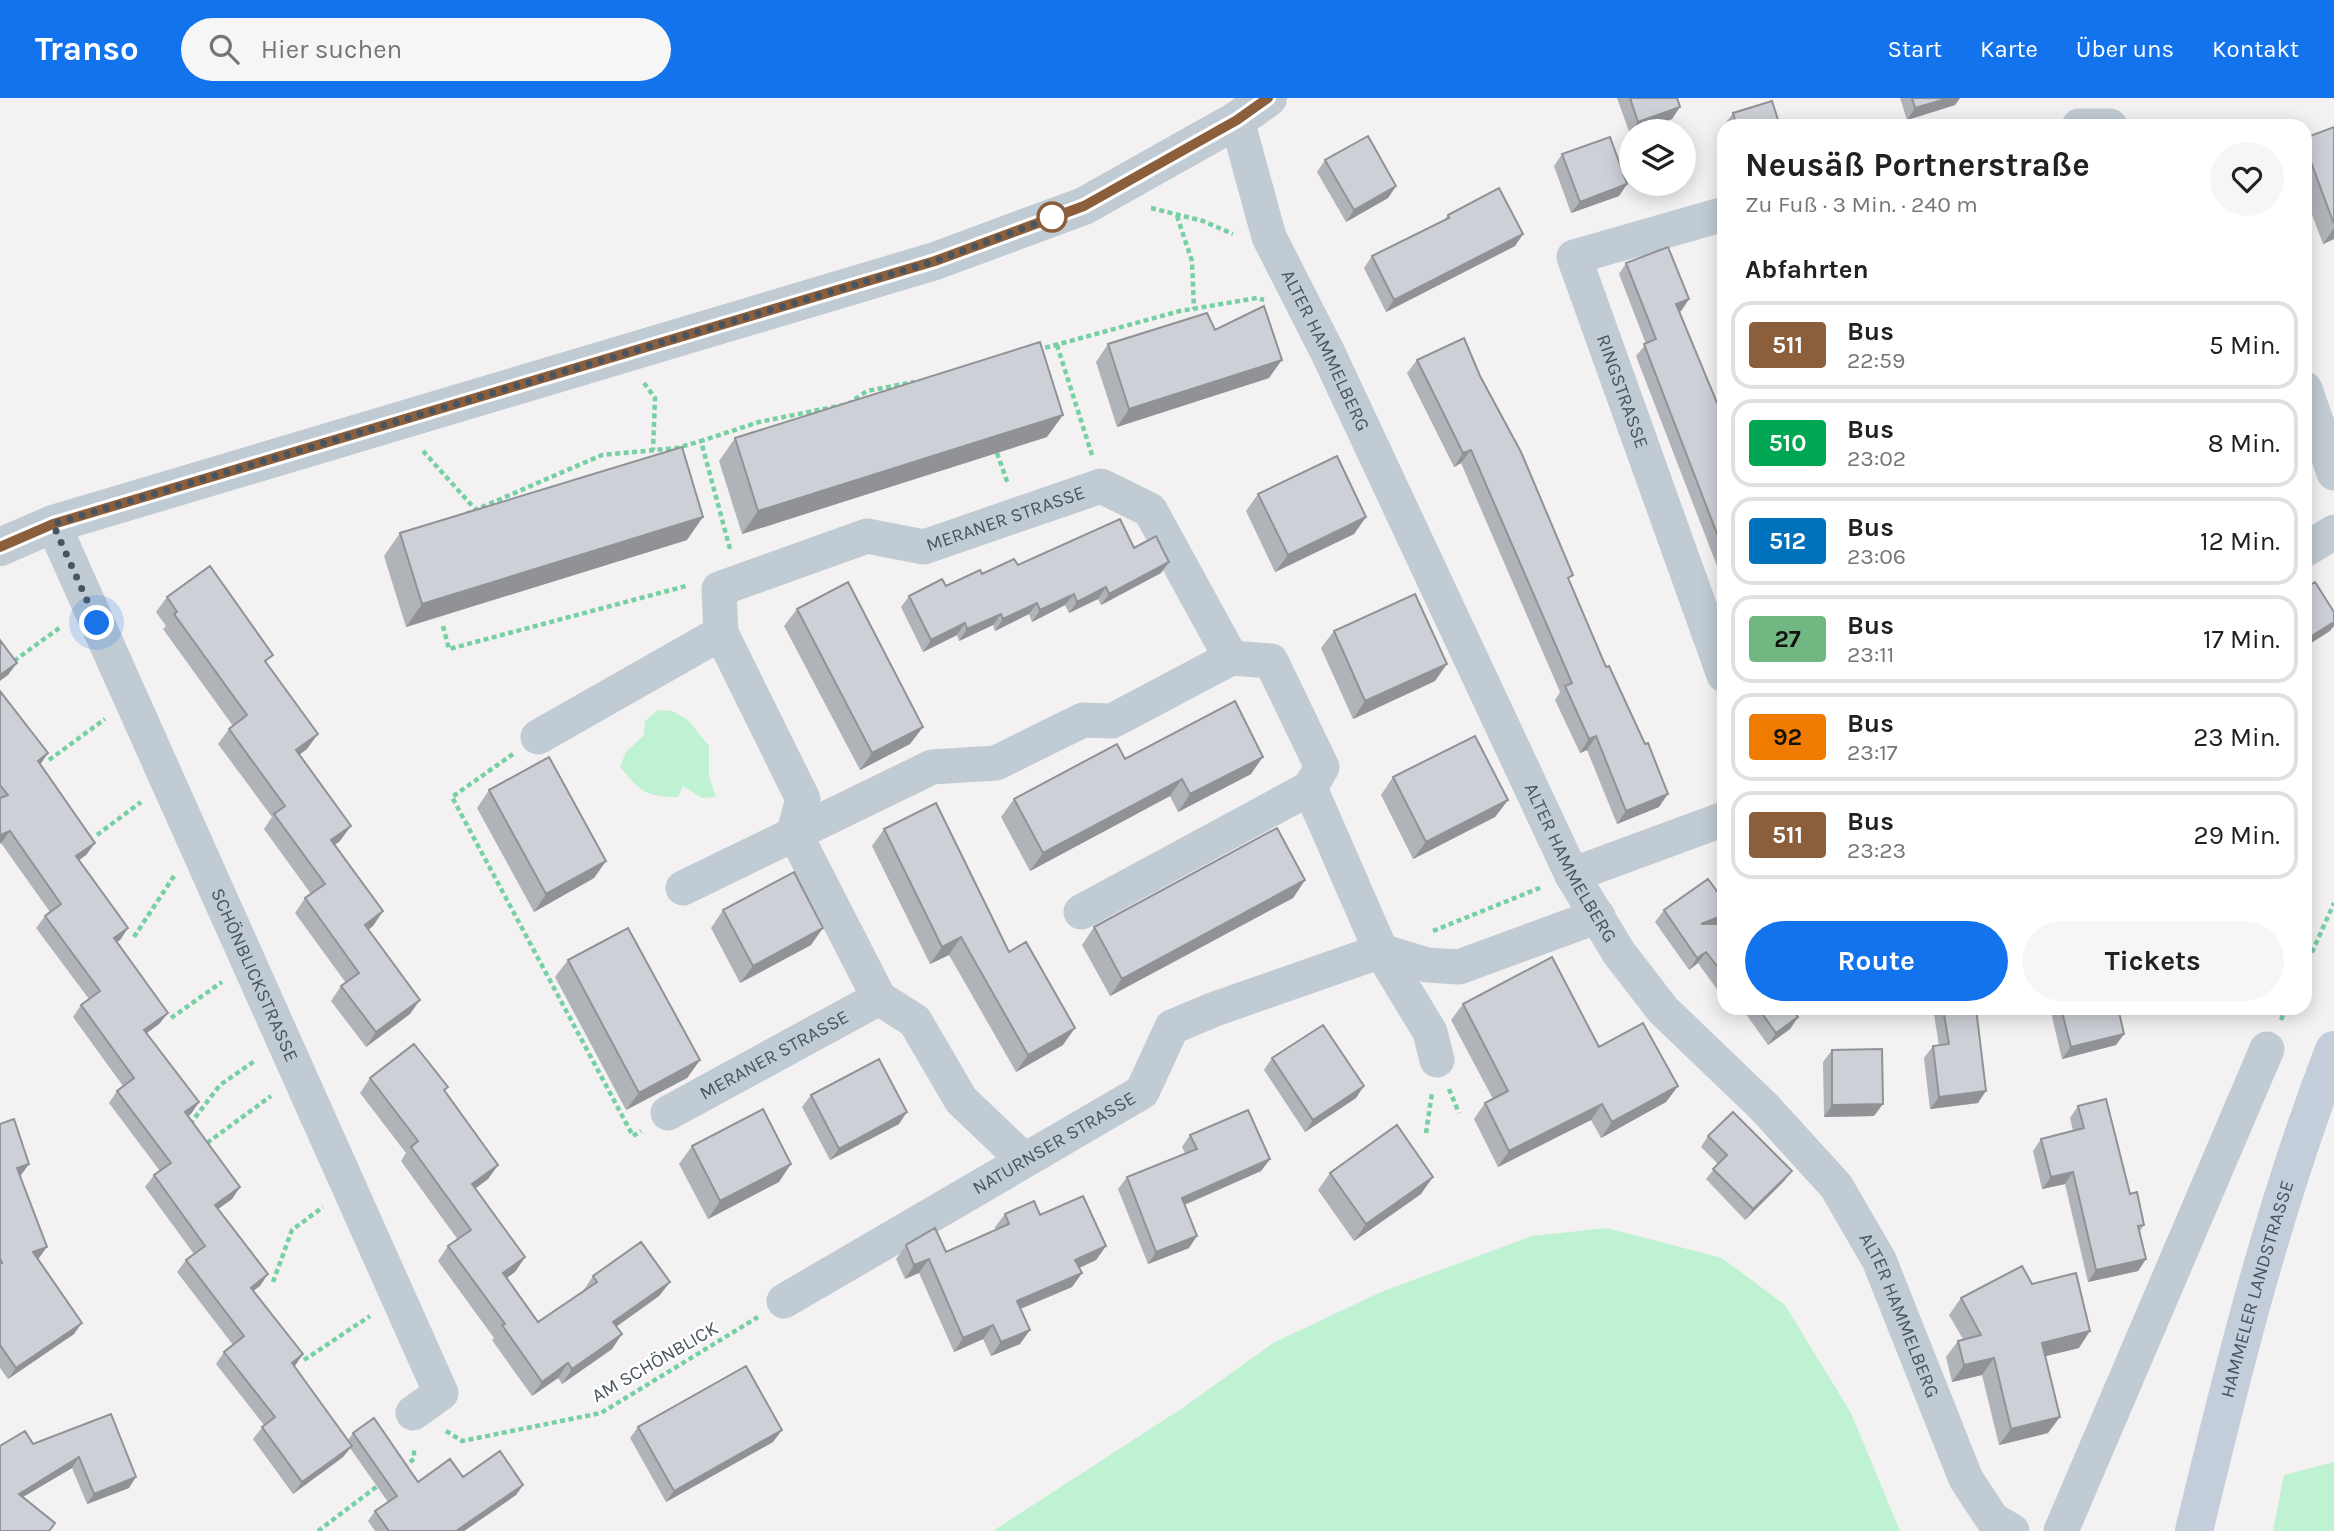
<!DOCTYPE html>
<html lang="de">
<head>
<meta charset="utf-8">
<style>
	body { margin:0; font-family:Karla,sans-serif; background:#f6f6f6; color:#202124; height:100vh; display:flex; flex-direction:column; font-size:26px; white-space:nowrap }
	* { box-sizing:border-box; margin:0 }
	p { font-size:23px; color:#757577 }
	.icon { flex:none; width:38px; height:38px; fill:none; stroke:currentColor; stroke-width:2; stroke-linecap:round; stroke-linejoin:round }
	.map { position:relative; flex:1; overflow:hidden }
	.drawer { position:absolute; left:1717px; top:21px; width:595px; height:896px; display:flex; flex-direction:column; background:#fff; border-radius:21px; box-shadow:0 4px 18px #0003 }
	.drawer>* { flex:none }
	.badge { padding:0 14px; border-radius:5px; font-size:24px; line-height:46px }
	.controls { position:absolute; left:1619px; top:21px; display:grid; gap:14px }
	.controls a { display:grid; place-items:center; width:77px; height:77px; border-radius:50%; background:#fff; box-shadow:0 4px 18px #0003; font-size:35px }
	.you { position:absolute; width:35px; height:35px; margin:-18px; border:5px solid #fff; border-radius:50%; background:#1a73e8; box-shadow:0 0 0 10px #1a73e833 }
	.map>.badge { position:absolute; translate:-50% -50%; box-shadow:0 0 0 4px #fff }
	h2 { padding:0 28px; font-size:26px; line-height:63px }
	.round { display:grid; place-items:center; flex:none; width:74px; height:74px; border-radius:37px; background:#f6f6f6 }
	.summary { display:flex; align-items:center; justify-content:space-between; height:119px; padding:0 28px }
	h1 { font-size:33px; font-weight:700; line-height:52px }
	.button { display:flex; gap:14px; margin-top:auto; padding:14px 28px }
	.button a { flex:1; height:80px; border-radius:42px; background:#1273ed; color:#fff; font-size:28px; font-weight:700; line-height:80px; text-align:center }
	.button a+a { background:#f6f6f6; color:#202124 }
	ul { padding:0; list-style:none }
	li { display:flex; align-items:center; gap:21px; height:88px; margin:0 14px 10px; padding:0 14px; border:4px solid #e0e0e0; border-radius:21px }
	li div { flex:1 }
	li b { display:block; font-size:26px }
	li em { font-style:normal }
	li .badge { min-width:77px; font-weight:700; text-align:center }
	header { display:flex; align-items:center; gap:42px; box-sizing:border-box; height:98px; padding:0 35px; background:#1273ed; color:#fff }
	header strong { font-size:33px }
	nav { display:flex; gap:38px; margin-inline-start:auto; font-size:24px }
	.search { width:490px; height:63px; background:#f6f6f6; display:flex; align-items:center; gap:18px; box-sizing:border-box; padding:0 24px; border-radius:38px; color:#757577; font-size:26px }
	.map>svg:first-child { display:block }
	.green { fill:#bff2d2 }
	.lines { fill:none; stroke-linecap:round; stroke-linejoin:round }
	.path { stroke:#75d1a3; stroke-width:4.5; stroke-dasharray:5 3.5; stroke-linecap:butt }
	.minor { stroke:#c1cbd3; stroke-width:35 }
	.tertiary { stroke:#c1cbd3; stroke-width:38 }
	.secondary { stroke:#c3ceda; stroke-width:38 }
	.wall { fill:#b0b3b8 }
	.shaded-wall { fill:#909296 }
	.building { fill:#cdd0d6; stroke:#909296; stroke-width:2 }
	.line-casing { stroke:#fff; stroke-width:16 }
	.line { stroke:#8b5e3c; stroke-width:10 }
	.walk { stroke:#485560; stroke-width:7; stroke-dasharray:0 12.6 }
	.stop-dot { fill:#fff; stroke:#8b5e3c; stroke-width:3.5 }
	.labels { text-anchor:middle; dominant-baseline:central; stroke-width:5; stroke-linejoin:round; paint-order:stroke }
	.street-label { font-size:19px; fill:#485560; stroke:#fff }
</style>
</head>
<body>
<header>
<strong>Transo</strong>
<div class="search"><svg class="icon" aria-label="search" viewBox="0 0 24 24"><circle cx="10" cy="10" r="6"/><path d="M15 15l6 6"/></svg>Hier suchen</div>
<nav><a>Start</a><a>Karte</a><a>Über uns</a><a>Kontakt</a></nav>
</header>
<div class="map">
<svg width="2334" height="1433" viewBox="0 0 2334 1433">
	<rect width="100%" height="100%" fill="#f3f1f1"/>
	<path class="green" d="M658,612l14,1 16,9 21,26v30l7,21 -14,1 -19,-12 -5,11c-32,0 -38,-6 -58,-30l6,-15 18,-17 1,-14z
		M1607,1130l115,30 63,47 66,108 49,118h-907l191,-124 89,-64 108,-51 151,-56z
		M2334,1364v69h-61l11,-56z"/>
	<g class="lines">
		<path class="path" d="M1151,110l52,13 30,13
			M1177,118l15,45 2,48
			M1057,247l35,110
			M1037,252l143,-39 77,-13 7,2
			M644,285l11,15 -2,52
			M423,353l52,58
			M997,355l11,31
			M466,416l136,-59 75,-7 24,-7
			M730,451l-29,-108 58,-19 89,-18 19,-13 47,-9
			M443,528l6,23 237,-63
			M14,563l48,-35
			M513,656l-61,43 181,339 8,-5
			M49,662l56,-41
			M97,737l44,-33
			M1433,833l109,-44
			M134,839l40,-61
			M2305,870l29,-65
			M171,920l51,-36
			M2281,922l5,-12
			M1449,991l10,24
			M190,1026l30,-39 36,-25
			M1426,1035l6,-40
			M207,1045l64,-47
			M273,1184l19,-52 31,-23
			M304,1262l66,-44
			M446,1333l16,10 139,-28 157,-96
			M403,1369l11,-8v-12
			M318,1433l61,-46"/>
		<g class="minor">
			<path id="s1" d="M1237,22l32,117 59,116 244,522 47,78 44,57 101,97 72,79 43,74 87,219 27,41 19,11"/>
			<path d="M2079,28h31"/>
			<path id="s2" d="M1724,116l-150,43 150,418"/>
			<path d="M2305,291l29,84"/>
			<path id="s3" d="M53,426l388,869 -28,20"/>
			<path d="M2305,452l29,-18"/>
			<path d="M538,639l183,-104"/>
			<path d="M1572,777l152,-56"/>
			<path d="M683,790l249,-121 64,-4 87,-43 29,1 119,-63"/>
			<path d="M1081,814l229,-124"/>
			<path id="s4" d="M668,1015l211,-115"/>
			<path id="s5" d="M1023,1061l-62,-59 -46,-79 -36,-23 -85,-166 9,-33 -82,-166 -2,-44 148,-53 57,11 177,-61 49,24 81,148 40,3 51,106 -12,21 71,163 49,81 7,28"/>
			<path id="s6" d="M784,1203l358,-209 30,-65 43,-18 166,-58 46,14 32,2 139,-51"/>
			<path d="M2061,1433l206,-482"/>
		</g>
		<path class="tertiary" d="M0,449l53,-23 882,-263 149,-55 153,-86 31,-22"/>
		<path class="secondary" id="s7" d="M2194,1433c39,-162 80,-326 140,-481"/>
	</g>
	<path class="wall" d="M1617,0h60l-5,21 -35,12h-6l-1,3z
		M1900,0h60l-5,7 -48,15z
		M1733,15l47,13h-55v-2z
		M2334,29v112l-11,5 -18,-48v-58z
		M1562,56l65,30 -8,12 -48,17 -17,-47z
		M1325,62l71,26 -8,12 -42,24 -29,-50z
		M1448,117l75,19 -8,12 -129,66 -22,-44 8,-12 72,-35z
		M1626,165l63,36 -8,12h-2l43,104 2,-1v170l-88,-228 10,-12 -27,-70z
		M1215,232l54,48 -152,49 -21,-65 12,-18z
		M1417,262l152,221 90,226 -42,17 -30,-74 -7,3 -25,-53 5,-8 -99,-229 -7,4 -47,-94z
		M1047,339l-305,97 -23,-73 16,-23z
		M1258,396l108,23 -12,17 -79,38 -29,-61z
		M400,435l287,7 -281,87 -22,-71z
		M1134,450l27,25 -60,32 -3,-6 -29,14 -4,-8 -33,17 -3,-8 -34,17 -2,-6 -34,16 -2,-6 -34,17 -22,-45 8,-11 109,-31z
		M167,499l100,67 40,85 -8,6 41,86 -5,3 48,67 -10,15 -5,4 42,84 -44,33 -35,-46 10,-15 5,-3 -51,-70 10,-15 6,-4 -47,-65 8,-12 -54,-73 11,-15 4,-3 -70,-97 3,-3 -10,-14z
		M797,511l126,118 -13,17 -50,26 -76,-144z
		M1334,533l101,50 -82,38 -32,-71z
		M0,593l40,74 55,78 -9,12 -7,5 49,68 -8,12 -3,2 51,71 -9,11 -12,9 52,69 -11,14 52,71 -8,12 -14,10 42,77 -7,5 41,75 54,74 5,-7 65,49 45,-5 60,8 -7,10 -52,36h-89l-7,-10 7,-10 13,-9 -38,-54 -7,9 -50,37 -40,-55 11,-14 -48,-61 8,-12 9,-7 -56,-73 9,-12 8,-6 -49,-67 9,-12 6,-4 -51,-68 8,-12 6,-5 -50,-69 8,-12 8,-6 -53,-71 9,-12 5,-4 -49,-69 -1,1z
		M1125,661l126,15 -73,38 -8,-16 -140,75 -29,-54 13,-18z
		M1393,679l115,23 -13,17 -82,42 -32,-64z
		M489,692l117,71 -12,17 -60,34 -57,-104z
		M884,731l125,123 54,93 -47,27 -67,-117 -19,9 -58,-118z
		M1305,782l-12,18 -183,98 -28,-51 12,-18z
		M723,812l88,35 -71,38 -29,-55z
		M1664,812l60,14v75l-26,-36 -9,7 -34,-48z
		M568,862l132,100 -13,18 -61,32 -71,-133z
		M1463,906l136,43 79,39 -12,16 -65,36 -10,-18 -93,47 -24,-48 11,-16 8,-4 -42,-79z
		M1731,910h66l-3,4 4,5 -8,12 -22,16 -25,-35 -7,5z
		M1933,910h48l-5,1 2,94 -48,6 -6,-51 9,-12h6z
		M2050,910h68l6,26 -8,11 -54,14z
		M1832,952l42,66 -50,1 -1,-55z
		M1272,960l84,40 -51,34 -41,-62z
		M370,980l75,13 53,74 -10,14 -13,10 50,68 -10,15 -9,6 32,44 45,-31 10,-15 77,6 -11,14 -43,31 6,7 -10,15 -50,35 -4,-6 -26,18 -40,-56 2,-2 -56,-77 10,-15 10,-6 -57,-79 5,-8 -46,-60z
		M811,997l88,29 -69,36 -28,-53z
		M2078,1008l52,88 14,31 -4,6 6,28 -8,12 -50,11 -23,-98 -23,5 -9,-38 8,-12 32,-8 -3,-13z
		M0,1026l29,40 -8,11 -1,1 19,82 -1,1 36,75 -66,45 -8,-11z
		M1190,1037l80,24 -9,12 -76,34 4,43 -41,16 -30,-75 9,-12 58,-24 -3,-6z
		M1708,1038l84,35 -8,10 -39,39 -39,-41 12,-15 -17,-17z
		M692,1048l87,36 -71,37 -29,-55z
		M1330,1075l91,21 -67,47 -36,-51z
		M1005,1116l35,1 66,31 -10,14 -17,8 3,5 -10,14 -51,22 -1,35 -29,12 -8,-17 -29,13 -35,-79 -14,6 -9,-20 10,-14 40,7 50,-22 -1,-3z
		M2032,1186l47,64 -34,8 3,77 -49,12 -17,-70 -30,7 -6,-25 12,-16 5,-2 -14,-24 12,-17z
		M111,1316l18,74 -42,16 -15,-36 -49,29 32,26 -5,8h-50l33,-87z
		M638,1329l135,15 -107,60 -36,-64z"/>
	<path class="shaded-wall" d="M1949,0h11l-5,7 -48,15 8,-12z
		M1680,9l-8,12 -35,12h-5l6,-9z
		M1627,86l-8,12 -48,17 9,-11z
		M1396,88l-8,12 -42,24 8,-12z
		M2334,130v11l-11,5z
		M1523,136l-8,12 -129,66 8,-12z
		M1689,201l-8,12 -13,5 8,-12z
		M1282,262l-13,18 -152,49 12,-18z
		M1063,317l-16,22 -305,97 16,-23z
		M1471,352l-10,13 -7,4 9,-14z
		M703,419l-16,23 -281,87 16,-23z
		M1366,419l-12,17 -79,38 13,-17z
		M1169,464l-8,11 -60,32 8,-11z
		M1106,489l-8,12 -29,14 8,-11z
		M1074,496l-9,11 -33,17 8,-12z
		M1037,505l-8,11 -34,17 8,-12z
		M1001,516l-8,11 -34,16 8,-12z
		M2334,524v4l-4,5 -25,16v-7z
		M965,525l-8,12 -34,17 8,-12z
		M17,565l-9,12 -8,6v-6z
		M1447,566l-12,17 -82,38 12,-18z
		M923,629l-13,17 -50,26 12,-17z
		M318,636l-11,15 -22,16 11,-15z
		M1596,638l-9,14 -7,3 9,-14z
		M48,655l-8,12 -2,-4z
		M1263,659l-12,17 -73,38 12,-18z
		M1182,681l-12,17 -140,75 13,-18z
		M1668,696l-9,13 -42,17 9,-13z
		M1508,702l-13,17 -82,42 13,-17z
		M351,728l-11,15 -19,14 10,-15z
		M10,733l-9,12 -1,1v-9z
		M95,745l-9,12 -18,13 8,-12z
		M606,763l-12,17 -60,34 12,-18z
		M1305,782l-12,18 -183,98 12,-17z
		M383,813l-10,15 -19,14 11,-15z
		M1724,817l-1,8 -30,13 8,-12z
		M128,830l-8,12 -15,10 9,-12z
		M823,830l-12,17 -71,38 13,-17z
		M961,839l-12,18 -19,9 12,-17z
		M1706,854l-8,11 -9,7 8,-12z
		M420,902l-10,14 -44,33 10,-15z
		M1741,910h3l-8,7z
		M168,915l-9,11 -23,17 8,-11z
		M1798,919l-8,12 -22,16 8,-12z
		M1075,930l-12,17 -47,27 12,-17z
		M2124,936l-8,11 -54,14 9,-12z
		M700,962l-13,18 -61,32 13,-17z
		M1364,988l-8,12 -51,34 8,-12z
		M1678,988l-12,16 -65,36 11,-16z
		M1986,993l-8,12 -48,6 9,-12z
		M199,1004l-8,12 -14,10 8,-12z
		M1602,1006l-11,16 -93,47 11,-16z
		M1883,1006l-9,12 -50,1 8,-12z
		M907,1014l-8,12 -69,36 9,-11z
		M1270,1061l-9,12 -87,38 8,-11z
		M29,1066l-8,11 -12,4 8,-11z
		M791,1066l-12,18 -71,37 12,-18z
		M498,1067l-10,14 -27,20 11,-15z
		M1792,1073l-8,10 -39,39 8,-11z
		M2073,1074l-8,12 -23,5 9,-12z
		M1433,1079l-12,17 -67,47 12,-17z
		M240,1089l-8,12 -25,18 8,-12z
		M1197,1138l-8,12 -41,16 8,-12z
		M1106,1148l-10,14 -30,14 9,-14z
		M47,1149l-8,11 -14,5 8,-11z
		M525,1159l-10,15 -22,16 10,-15z
		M929,1161l-10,14 -14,6 9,-14z
		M2146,1161l-8,12 -50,11 8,-12z
		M1082,1175l-10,14 -65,27 10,-13z
		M268,1176l-8,12 -18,13 9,-11z
		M670,1184l-11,14 -56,40 10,-14z
		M82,1225l-8,11 -66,45 8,-11z
		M993,1227l-10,14 -29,13 9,-14z
		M1030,1232l-10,14 -29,12 10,-14z
		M2090,1233l-11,17 -49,12 12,-17z
		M622,1236l-10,15 -50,35 10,-15z
		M303,1256l-8,12 -11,9 8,-12z
		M1994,1260l-12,17 -30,7 12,-17z
		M568,1265l-10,15 -26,18 10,-14z
		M2060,1319l-12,16 -49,12 12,-16z
		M782,1332l-9,12 -107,60 8,-11z
		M352,1348l-9,11 -50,37 9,-12z
		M79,1359l-7,11 -61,36 8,-10z
		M136,1379l-7,11 -42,16 7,-10z
		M523,1387l-7,10 -52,36h-8z"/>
	<path class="building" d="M1630,0h47l3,9 -42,15z
		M1912,0h37l-34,10z
		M1772,3l8,25h-43l-4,-13z
		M2334,29v97l-29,-78v-8z
		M1368,38l28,50 -42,24 -29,-50z
		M1610,39l17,47 -47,18 -18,-48z
		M1499,90l24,46 -129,66 -22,-44 77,-38 -1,-3z
		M1668,149l21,52 -13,5 46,111 2,-1v138l-80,-208 12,-5 -30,-76z
		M1264,208l18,54 -153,49 -21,-65 99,-31 8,17z
		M1464,240l16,38 41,76 52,123 -5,3 38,89 3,-1 36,78 3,-1 20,51 -42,17 -30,-75 -7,3 -24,-53 7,-3 -101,-233 -8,3 -46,-93z
		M1040,244l23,73 -305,96 -23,-73z
		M682,349l21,70 -281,87 -22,-71z
		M1337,358l29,61 -78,38 -30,-61z
		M1120,421l14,29 22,-12 13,26 -60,32 -3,-7 -29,15 -3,-8 -34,16 -3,-7 -34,16 -2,-5 -34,15 -2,-6 -34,17 -22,-44 33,-17 4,7 34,-16 2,4 32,-15 4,6z
		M210,468l63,89 -8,6 53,73 -22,16 55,76 -20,14 52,71 -18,14 55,75 -44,32 -35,-46 18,-13 -54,-75 20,-14 -51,-70 11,-8 -56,-77 18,-14 -73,-101 3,-2 -10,-15z
		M848,484l75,145 -51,26 -75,-144z
		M2315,484l19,30v10l-29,18v-52z
		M1415,496l32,70 -82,37 -31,-70z
		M0,542l17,23 -17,12z
		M0,593l48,62 -10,8 57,82 -19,13 52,72 -14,10 54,75 -24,17 55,72 -14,10 55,75 -25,18 53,69 -17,14 52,66 -11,9 60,83 -50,36 -40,-55 13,-10 -51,-65 20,-16 -58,-76 19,-14 -51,-71 17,-12 -54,-72 17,-13 -53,-73 19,-14 -55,-75 16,-12 -51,-73 -10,4v-37l8,-3 -8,-10z
		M1235,603l28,56 -73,37 -8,-15 -139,74 -29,-54 103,-55 8,15z
		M1475,638l33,64 -82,42 -33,-65z
		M549,659l57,104 -60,33 -57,-104z
		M936,705l73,149 17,-10 49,86 -47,27 -67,-118 -19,10 -58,-118z
		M1277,730l28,52 -183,99 -28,-52z
		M794,774l29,56 -70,38 -30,-56z
		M1708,781l16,22v14l-23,9h23v51l-18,-23 -9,6 -33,-48z
		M628,830l72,132 -61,33 -71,-133z
		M1552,859l47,90 44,-24 35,63 -66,36 -10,-18 -93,47 -24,-48 23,-12 -45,-87z
		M1758,910h35l-1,1 6,8 -22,16z
		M1943,910h33l10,83 -47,6 -6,-51 16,-2z
		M2061,910h57l6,26 -53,13z
		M1323,927l41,61 -51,34 -41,-62z
		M414,946l34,43 -4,3 54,75 -26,19 53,73 -22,16 35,49 59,-40 -4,-6 48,-34 29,40 -57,40 9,12 -50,35 -4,-6 -26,19 -40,-57 3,-1 -57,-78 23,-16 -60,-83 7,-6 -48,-63z
		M1882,951l1,55 -51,1v-55z
		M879,961l28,53 -68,37 -28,-54z
		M2106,1001l24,95 7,-2 7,33 -6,1 8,33 -50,11 -23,-98 -22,5 -10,-38 43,-11 -6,-22z
		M763,1011l28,55 -71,37 -28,-55z
		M1248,1012l22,49 -88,39 15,38 -41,16 -29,-75 70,-28 -7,-14z
		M1733,1014l59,59 -39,38 -40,-40 14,-14 -19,-19z
		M14,1021l15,45 -12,4 30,79 -14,5 49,71 -66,45 -16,-23v-82h2l-2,-5v-134z
		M1397,1027l36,52 -67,47 -36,-51z
		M1083,1098l23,50 -31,14 7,13 -65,28 13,29 -29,12 -8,-17 -30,13 -34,-79 -15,6 -8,-20 29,-17 11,24 63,-28 -4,-10 29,-13 6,14z
		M2022,1168l10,18 44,-11 14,58 -48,12 18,74 -49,12 -17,-71 -30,7 -6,-24 23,-6 -20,-37z
		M746,1268l36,64 -108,61 -36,-64z
		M111,1316l25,63 -42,17 -15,-37 -60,37 36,29 -6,8h-49v-85l25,-15 8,13z
		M374,1320l44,64 32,-23 13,18 37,-26 23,34 -67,46h-67l-14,-20 22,-15 -44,-63z"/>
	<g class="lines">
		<g class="line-casing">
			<path id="line" d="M0,449l53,-23 882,-263 149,-55 153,-86 31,-22"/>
		</g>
		<use href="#line" class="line"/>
		<path class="walk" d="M97,525l-44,-99 882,-263 124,-46 -7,2"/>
	</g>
	<circle class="stop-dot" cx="1052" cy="119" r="14"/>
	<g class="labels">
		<g class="street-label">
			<text stroke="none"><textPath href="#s1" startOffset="248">ALTER HAMMELBERG</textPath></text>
			<text stroke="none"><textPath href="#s2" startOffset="299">RINGSTRASSE</textPath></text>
			<text stroke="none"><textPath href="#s5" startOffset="971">MERANER STRASSE</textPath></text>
			<text stroke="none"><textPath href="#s1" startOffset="816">ALTER HAMMELBERG</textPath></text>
			<text stroke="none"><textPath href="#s3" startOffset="494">SCHÖNBLICKSTRASSE</textPath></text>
			<text stroke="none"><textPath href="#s4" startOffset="121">MERANER STRASSE</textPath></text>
			<text stroke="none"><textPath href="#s6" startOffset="313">NATURNSER STRASSE</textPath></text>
			<text stroke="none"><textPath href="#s7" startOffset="250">HAMMELER LANDSTRASSE</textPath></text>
			<text stroke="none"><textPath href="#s1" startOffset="1382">ALTER HAMMELBERG</textPath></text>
			<text transform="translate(655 1264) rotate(-30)">AM SCHÖNBLICK</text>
		</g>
	</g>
</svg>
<div class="controls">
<a><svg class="icon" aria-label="layers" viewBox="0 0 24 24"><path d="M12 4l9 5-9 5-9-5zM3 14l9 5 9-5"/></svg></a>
</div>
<div class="you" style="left:97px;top:525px"></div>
<section class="drawer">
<div class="summary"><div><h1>Neusäß Portnerstraße</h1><p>Zu Fuß · 3 Min. · 240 m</p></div><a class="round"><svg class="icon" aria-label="heart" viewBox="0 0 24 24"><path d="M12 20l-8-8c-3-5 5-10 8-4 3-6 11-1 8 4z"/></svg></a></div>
<h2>Abfahrten</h2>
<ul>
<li><span class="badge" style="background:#8b5e3c;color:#fff">511</span><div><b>Bus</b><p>22:59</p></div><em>5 Min.</em></li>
<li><span class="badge" style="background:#00a651;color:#fff">510</span><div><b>Bus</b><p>23:02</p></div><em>8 Min.</em></li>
<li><span class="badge" style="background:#0072bc;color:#fff">512</span><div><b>Bus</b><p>23:06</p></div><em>12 Min.</em></li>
<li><span class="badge" style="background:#70b782;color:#111">27</span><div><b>Bus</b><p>23:11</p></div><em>17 Min.</em></li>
<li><span class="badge" style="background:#ef7c00;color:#111">92</span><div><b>Bus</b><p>23:17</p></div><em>23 Min.</em></li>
<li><span class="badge" style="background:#8b5e3c;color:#fff">511</span><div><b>Bus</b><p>23:23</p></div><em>29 Min.</em></li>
</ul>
<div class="button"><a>Route</a><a>Tickets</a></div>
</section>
</div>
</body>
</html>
